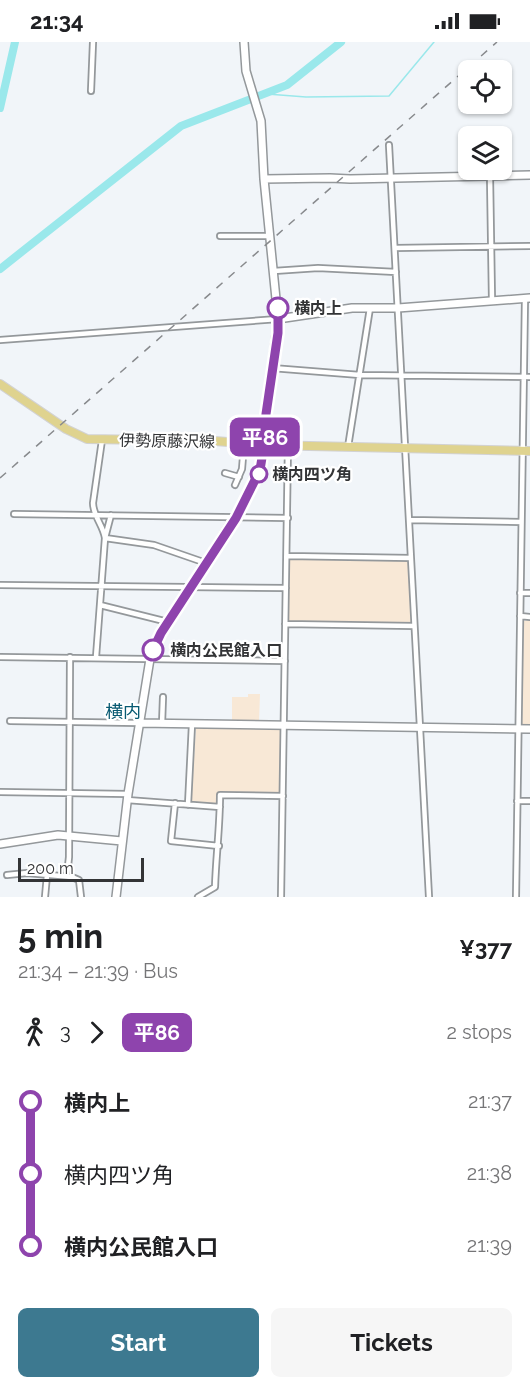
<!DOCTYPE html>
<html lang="en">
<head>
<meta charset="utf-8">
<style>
	body { margin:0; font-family:Raleway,"Noto Sans JP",sans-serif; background:#f6f6f6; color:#202124; height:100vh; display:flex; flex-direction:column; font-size:22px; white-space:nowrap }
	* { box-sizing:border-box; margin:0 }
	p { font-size:20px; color:#757577 }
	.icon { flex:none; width:33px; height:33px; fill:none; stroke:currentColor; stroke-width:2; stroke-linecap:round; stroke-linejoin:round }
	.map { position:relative; height:855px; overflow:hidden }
	.side { display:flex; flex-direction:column; background:#fff; flex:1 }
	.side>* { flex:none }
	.badge { padding:0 12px; border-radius:9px; font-size:21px; line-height:39px }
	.controls { position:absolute; left:458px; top:18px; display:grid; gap:12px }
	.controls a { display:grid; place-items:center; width:54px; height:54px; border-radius:9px; background:#fff; box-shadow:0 2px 4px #0004; font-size:30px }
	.scale { position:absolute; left:18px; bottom:15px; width:126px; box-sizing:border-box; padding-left:6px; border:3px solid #333436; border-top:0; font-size:16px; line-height:21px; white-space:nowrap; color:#333436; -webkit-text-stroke:4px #fff; paint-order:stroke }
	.map>.badge { position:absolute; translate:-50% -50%; box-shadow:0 0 0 3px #fff }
	.legs { display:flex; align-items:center; gap:9px; height:66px; padding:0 18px; font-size:20px }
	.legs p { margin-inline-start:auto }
	.headline { display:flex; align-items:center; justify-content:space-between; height:102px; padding:0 18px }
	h1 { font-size:33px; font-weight:700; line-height:45px }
	.button { display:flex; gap:12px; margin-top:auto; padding:12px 18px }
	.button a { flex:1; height:69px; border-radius:9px; background:#3d7990; color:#fff; font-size:24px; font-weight:700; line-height:69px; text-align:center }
	.button a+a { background:#f6f6f6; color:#202124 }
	ul { padding:0 18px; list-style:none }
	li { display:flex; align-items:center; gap:21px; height:72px; font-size:22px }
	li i { display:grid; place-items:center; width:9px; height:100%; margin:0 8px; background:currentColor }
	li i::after { content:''; width:15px; height:15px; margin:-8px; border:4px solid; border-radius:50%; background:#fff }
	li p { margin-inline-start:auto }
	li:first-child i { background:linear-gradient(#0000 50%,currentColor 0) }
	li:last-child i { background:linear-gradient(currentColor 50%,#0000 0) }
	.status { display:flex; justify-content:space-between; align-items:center; height:42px; padding:0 30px; background:#fff; direction:ltr }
	.status svg { height:16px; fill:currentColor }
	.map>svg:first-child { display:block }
	.education { fill:#f8e8d6 }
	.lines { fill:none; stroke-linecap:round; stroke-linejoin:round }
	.stream { stroke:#9ae8eb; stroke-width:1.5 }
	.river { stroke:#9ae8eb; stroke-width:8 }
	.street-casing { stroke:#94989b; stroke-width:8 }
	.secondary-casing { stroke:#94989b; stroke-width:10 }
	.primary-casing { stroke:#d2d2d3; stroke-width:10 }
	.street { stroke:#fff; stroke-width:4.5 }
	.secondary { stroke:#fff; stroke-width:7 }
	.primary { stroke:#dfd38f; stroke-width:8 }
	.rail { stroke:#888a8d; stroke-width:1.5; stroke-dasharray:8 8; stroke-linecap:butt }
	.line-1-casing { stroke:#fff; stroke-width:14 }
	.line-1 { stroke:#8e44ad; stroke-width:9 }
	.stop-1-dot { fill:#fff; stroke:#8e44ad; stroke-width:3 }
	.labels { text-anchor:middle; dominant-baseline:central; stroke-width:4.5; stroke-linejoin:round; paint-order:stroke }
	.stop-label { font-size:16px; font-weight:bold; fill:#333436; stroke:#fff; text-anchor:start }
	.street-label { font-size:16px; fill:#333436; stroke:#fff }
	.neighbourhood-label { font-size:18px; fill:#085a72; stroke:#fff }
</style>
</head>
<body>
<div class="status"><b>21:34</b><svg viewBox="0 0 49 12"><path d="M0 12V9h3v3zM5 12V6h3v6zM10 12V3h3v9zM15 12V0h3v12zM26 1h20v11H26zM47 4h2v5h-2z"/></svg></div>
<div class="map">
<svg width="530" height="855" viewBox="0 0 530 855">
	<rect width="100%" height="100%" fill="#f1f5f9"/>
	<path class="education" d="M291,515l115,1 3,4 3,59 -2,3 -120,-2 -2,-2 1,-61z
		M530,578v106h-8l1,-105z
		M248,652h12l-1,28h-27v-25h16z
		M196,686l84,1 1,65 -59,-1 -3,12 -28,-1z"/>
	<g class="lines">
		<path class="stream" d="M267,52l39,3 83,-1 45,-54"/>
		<path class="river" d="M0,66l15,-66
			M0,227l181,-143 106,-41 54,-43"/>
		<g class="street-casing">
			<path id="street" d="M91,49l2,-49
				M389,103l40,752
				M490,134l2,124
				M220,194h50
				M395,206l135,-2
				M274,229l44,-3 78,4
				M0,298l278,-21
				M272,326l88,7 170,2
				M102,398l-9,63c0,13 10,22 12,35l49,7 52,18
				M348,405l22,-139
				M225,431l14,4
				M235,443l7,-16 2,-25
				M14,472l274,4
				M409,478l112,2
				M287,514l124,2
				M0,543l286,3
				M520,551h10
				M100,563l68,17
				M520,574l10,1
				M285,582l129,2
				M0,615l285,4
				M96,615l9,-119 6,-23
				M10,679l129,2
				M162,682l1,-27
				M0,750l128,2
				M127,758l93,7
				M517,759h13
				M175,761l-4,38 48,5
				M188,763l4,-81
				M7,833l20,-2 45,4 7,3 2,17
				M67,834l2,-19 1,-200
				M45,855l2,-22
				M198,855l17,-10c1,-31 5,-61 5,-92l63,1
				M281,855l7,-452
				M516,855l9,-599"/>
		</g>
		<g class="secondary-casing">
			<path id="secondary" d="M264,137l66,-1 20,1 180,-4
				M278,277l74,-11h46l132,-10
				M139,681l391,6
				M0,802l58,-9 64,6
				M116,855l12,-103 22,-135 11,-26 88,-139 14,-32 3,-48 12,-95 -14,-140 -3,-58 -15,-50 -2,-29"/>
		</g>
		<g class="primary-casing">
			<path id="primary" d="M0,342l66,45 21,10 128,2 50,4 265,6"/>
		</g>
		<use href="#street" class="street"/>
		<use href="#secondary" class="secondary"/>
		<use href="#primary" class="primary"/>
		<path class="rail" d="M0,436l497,-436"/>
	</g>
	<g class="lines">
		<g class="line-1-casing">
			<path id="line-1" d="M153,608l8,-17 75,-115 24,-48 4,-25 2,-31 12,-81v-25"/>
		</g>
		<use href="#line-1" class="line-1"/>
	</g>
	<g class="stop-1-dot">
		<circle cx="278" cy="266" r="10"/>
		<circle cx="259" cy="432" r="8"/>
		<circle cx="153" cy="608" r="10"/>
	</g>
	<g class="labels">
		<g class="stop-label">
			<text x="294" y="266">横内上</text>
			<text x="272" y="432">横内四ツ角</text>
			<text x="170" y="608">横内公民館入口</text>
		</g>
		<g class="street-label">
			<text transform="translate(167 399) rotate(1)">伊勢原藤沢線</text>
		</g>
		<g class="neighbourhood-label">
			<text x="123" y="669">横内</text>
		</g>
	</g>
</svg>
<div class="controls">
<a><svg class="icon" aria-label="locate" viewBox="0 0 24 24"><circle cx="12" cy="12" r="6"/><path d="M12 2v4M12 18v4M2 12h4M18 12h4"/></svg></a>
<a><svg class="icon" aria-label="layers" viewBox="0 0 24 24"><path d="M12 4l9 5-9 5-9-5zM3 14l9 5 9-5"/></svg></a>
</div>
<div class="scale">200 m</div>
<b class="badge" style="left:265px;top:395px;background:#8e44ad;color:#fff">平86</b>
</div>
<section class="side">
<div class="headline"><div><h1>5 min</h1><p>21:34 – 21:39 · Bus</p></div><b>¥377</b></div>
<div class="legs"><svg class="icon" aria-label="walk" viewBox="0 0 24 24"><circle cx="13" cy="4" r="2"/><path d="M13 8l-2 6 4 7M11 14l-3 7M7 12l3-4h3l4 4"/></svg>3<svg class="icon" aria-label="forward" viewBox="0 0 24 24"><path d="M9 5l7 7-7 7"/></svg><b class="badge" style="background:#8e44ad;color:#fff">平86</b><p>2 stops</p></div>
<ul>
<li><i style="color:#8e44ad"></i><b>横内上</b><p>21:37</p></li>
<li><i style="color:#8e44ad"></i><span>横内四ツ角</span><p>21:38</p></li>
<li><i style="color:#8e44ad"></i><b>横内公民館入口</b><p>21:39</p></li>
</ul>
<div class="button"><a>Start</a><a>Tickets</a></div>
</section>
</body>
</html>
